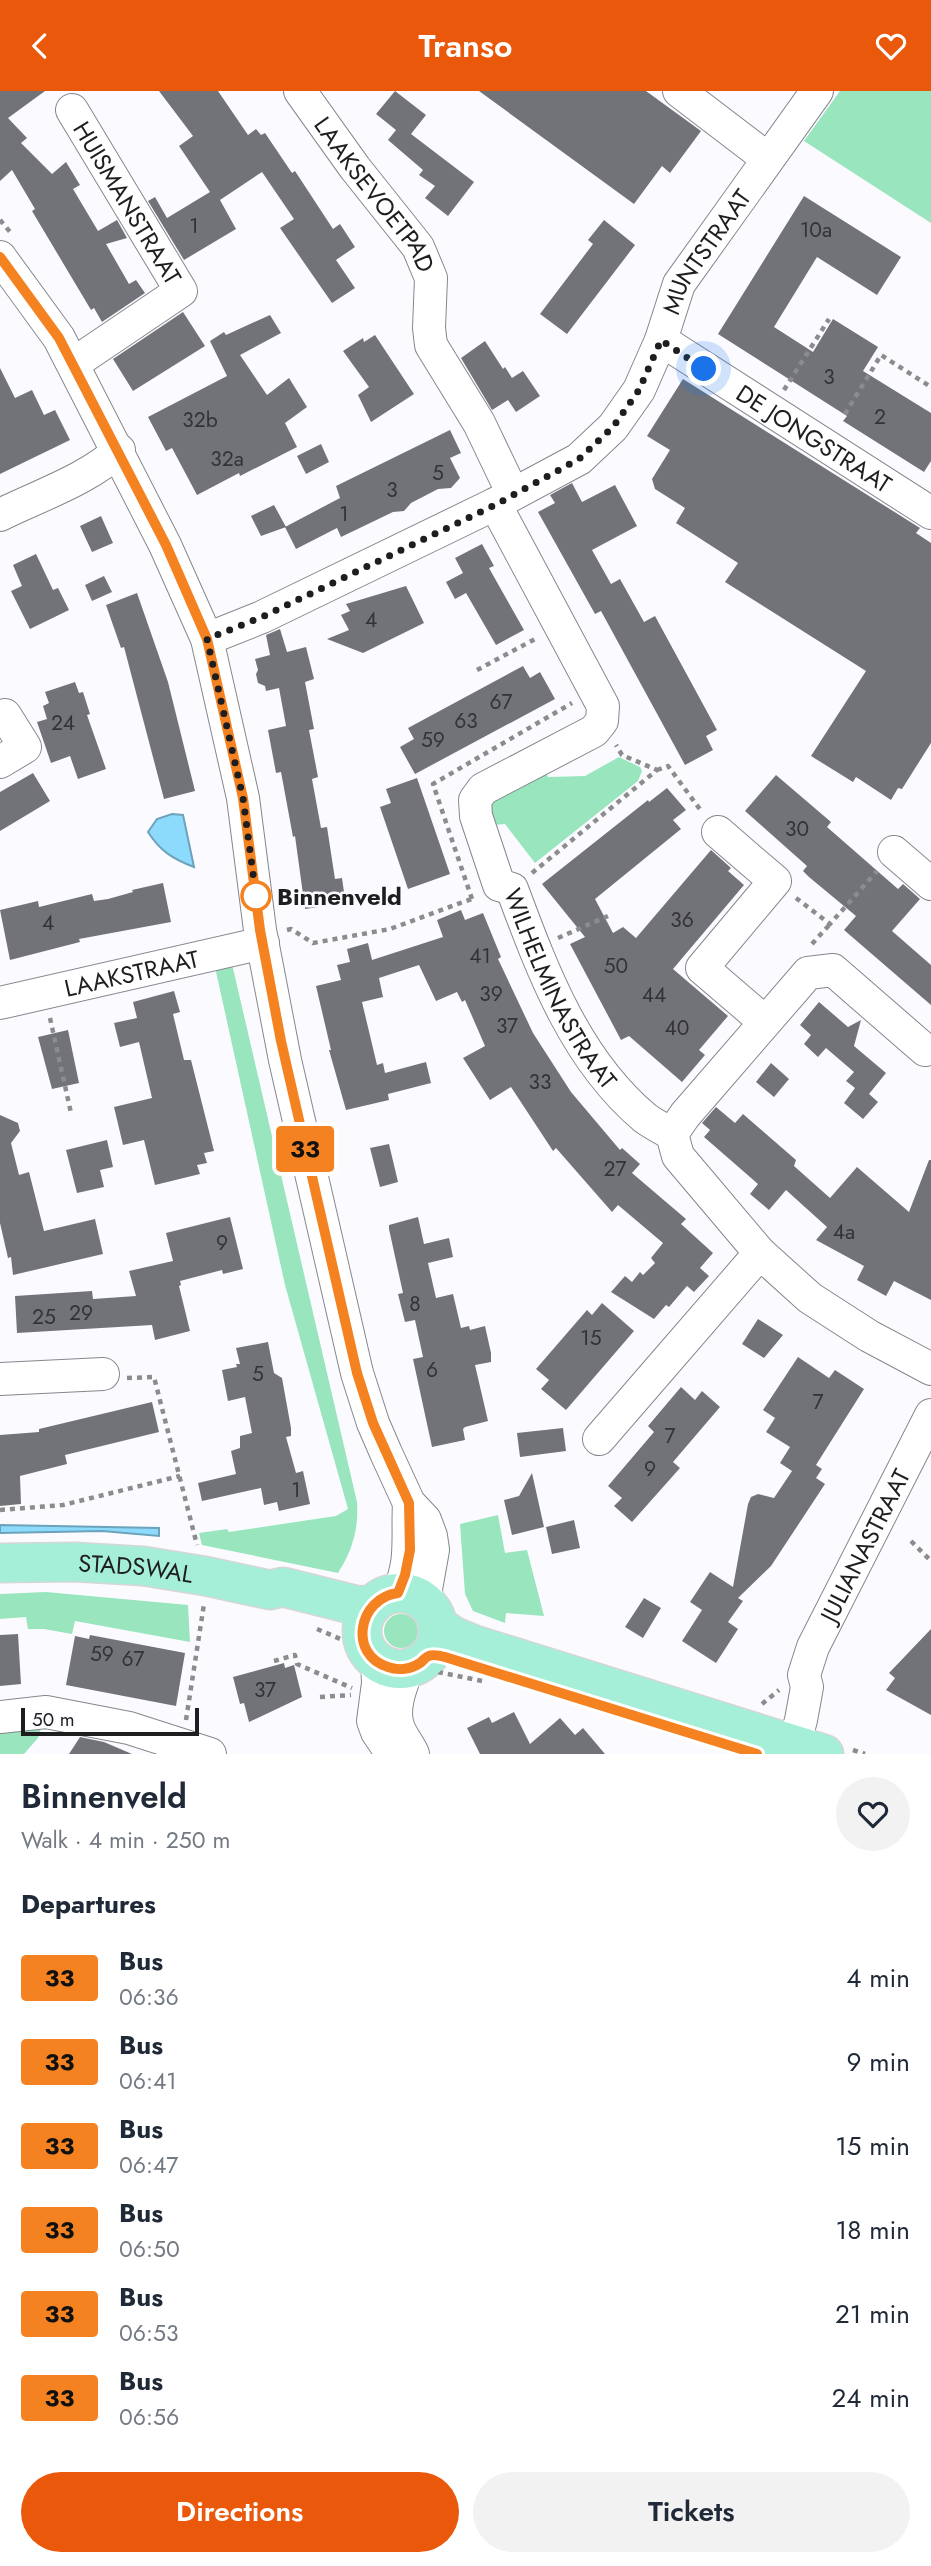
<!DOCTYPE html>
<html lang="en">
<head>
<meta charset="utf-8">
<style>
	body { margin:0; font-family:Jost,sans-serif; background:#f2f2f3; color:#1f2937; height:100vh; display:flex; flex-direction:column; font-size:26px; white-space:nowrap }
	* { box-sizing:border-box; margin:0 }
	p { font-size:23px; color:#747a83 }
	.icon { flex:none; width:38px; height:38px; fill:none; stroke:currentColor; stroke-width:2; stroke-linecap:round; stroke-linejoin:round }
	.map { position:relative; height:1663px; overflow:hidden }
	.drawer { display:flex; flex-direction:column; background:#fff; flex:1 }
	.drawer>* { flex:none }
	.badge { padding:0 14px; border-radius:5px; font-size:24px; line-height:46px }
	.scale { position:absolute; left:21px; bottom:18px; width:178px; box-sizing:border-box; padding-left:7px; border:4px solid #1e1e20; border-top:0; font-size:19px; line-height:24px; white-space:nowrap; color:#1e1e20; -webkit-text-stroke:5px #fbfbff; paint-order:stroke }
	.you { position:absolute; width:35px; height:35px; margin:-18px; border:5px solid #fff; border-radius:50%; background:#1a73e8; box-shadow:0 0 0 10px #1a73e833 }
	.map>.badge { position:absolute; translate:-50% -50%; box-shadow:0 0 0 4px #fff }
	h2 { padding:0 21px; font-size:26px; line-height:63px }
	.round { display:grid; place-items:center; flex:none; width:74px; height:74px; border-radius:37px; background:#f2f2f3 }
	.summary { display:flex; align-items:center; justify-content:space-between; height:119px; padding:0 21px }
	h1 { font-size:33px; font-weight:600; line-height:52px }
	.cta { display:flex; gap:14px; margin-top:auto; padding:14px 21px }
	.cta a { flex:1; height:80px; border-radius:42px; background:#ea580c; color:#fff; font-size:28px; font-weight:600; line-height:80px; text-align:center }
	.cta a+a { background:#f2f2f3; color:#1f2937 }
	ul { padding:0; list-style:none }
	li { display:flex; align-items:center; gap:21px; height:84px; padding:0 21px }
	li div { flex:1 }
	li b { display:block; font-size:26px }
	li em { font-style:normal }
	li .badge { min-width:77px; font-weight:700; text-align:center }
	header { display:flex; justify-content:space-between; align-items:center; height:91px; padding:0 21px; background:#ea580c; color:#fff; font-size:32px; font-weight:600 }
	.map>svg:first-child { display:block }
	.green { fill:#99e5be }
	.water { fill:#8ddbfc; stroke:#6ca2ba; stroke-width:2 }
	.building { fill:#727378 }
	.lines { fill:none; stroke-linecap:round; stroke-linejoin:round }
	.minor-casing { stroke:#86878d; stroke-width:34 }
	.major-casing { stroke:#d6d6d7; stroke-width:41 }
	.path { stroke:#8c8c8f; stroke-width:4.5; stroke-dasharray:5 5; stroke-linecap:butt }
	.minor { stroke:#fff; stroke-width:32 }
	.major { stroke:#a5eed8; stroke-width:38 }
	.line-casing { stroke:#fff; stroke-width:16 }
	.line { stroke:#f58220; stroke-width:10 }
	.walk { stroke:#1e1e20; stroke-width:7; stroke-dasharray:0 12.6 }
	.stop-dot { fill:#fff; stroke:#f58220; stroke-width:3.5 }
	.labels { text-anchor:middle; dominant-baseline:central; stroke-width:5; stroke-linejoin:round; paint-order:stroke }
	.number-label { font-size:21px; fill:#333336 }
	.street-label { font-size:24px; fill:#1e1e20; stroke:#fbfbff }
	.stop-label { font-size:24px; font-weight:bold; fill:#1e1e20; stroke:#fbfbff; text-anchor:start }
</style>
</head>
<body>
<header><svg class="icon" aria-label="back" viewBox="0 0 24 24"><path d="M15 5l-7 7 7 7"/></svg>Transo<svg class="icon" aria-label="heart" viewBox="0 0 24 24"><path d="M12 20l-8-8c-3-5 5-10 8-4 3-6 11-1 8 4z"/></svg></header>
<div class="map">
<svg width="931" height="1663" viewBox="0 0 931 1663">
	<rect width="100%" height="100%" fill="#fbfbff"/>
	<path class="green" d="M840,0h91v132l-127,-82z
		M619,666l21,10 2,4 -4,10 -103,82 -30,-39 -12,1 -4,-24 55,-32 4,8 37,-1z
		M232,873l125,538c2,27 -5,49 -19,71l-136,-28 -3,-12 28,-4 2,3 107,-16 12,-7 -63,-224 -70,-318z
		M498,1424l7,38 22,-3 17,66 -38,-3 -1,10 -32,-12 -8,-17 -5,-70z
		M46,1501l142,13 2,37 -115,-21 -3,13 -28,-5h-16l-2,-12 -26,2v-25z
		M384 1540a17 17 0 1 1 34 0a17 17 0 1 1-34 0Z
		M41,1637l-3,10 -14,16h-24v-24z"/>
	<path class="water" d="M172,723l11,1 11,52c-21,-8 -34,-16 -46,-35l9,-13z
		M0,1434l159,3v8l-57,-5 -102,2z"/>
	<path class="building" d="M0,0h45l-37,27 19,20 -6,5 31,31 14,-12 14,23 -7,4 25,42 19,-11 10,18 -21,6 23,40 7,-4 9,13 -43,29 -8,-14 -3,2 -59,-99 3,-2 -23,-39 -12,11z
		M159,0h59l30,44 8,-6 5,6 4,-2 27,40 3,-2 38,58 7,-5 15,23 -19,13 19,28 -23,15 -52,-75 14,-9 -32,-47 -42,28 16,29 -52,31 -36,-59 7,-4 12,21 43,-26 -31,-46 14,-10z
		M395,0l31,24 -15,19 63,48 -26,34 -23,-18 10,-12 -16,-11 4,-5 -35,-30 8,-10 -20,-16z
		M479,0h167l55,40 -31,42 -8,-7 -28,38z
		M804,105l97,61 -24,38 -60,-38 -43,70 39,25 20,-33 45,28 -15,24 68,42v48l-7,11 -81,-51 4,-5 -129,-82z
		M604,129l31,25 -68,89 -27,-20 53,-70 -5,-4z
		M183,221l22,34 -72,45 -20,-32z
		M270,224l11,18 -41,22 27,40 22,-17 18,29 -22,16 12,24 -57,29 -1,-3 -42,22 -25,-47 -6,3 -18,-34 79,-41 -17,-35 14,-9 2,3z
		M375,244l39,59 -43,28 -13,-27 11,-8 -26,-36 20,-13 1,4z
		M485,250l18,28 2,-2 7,11 11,-7 17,25 -24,16 -8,-12 -16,10 -31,-52z
		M0,277l15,30 17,-8 12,25 11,-5 15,30 -70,34z
		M683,288l237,149 -4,5 15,10v200l-29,46 -4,-1 -7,12 -35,-23 -3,5 -42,-26 55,-85 -141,-89 13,-19 -62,-40 9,-15 -30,-19 -3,-10 18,-29 -23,-14z
		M450,339l11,23 -11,5 10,20 -9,10 -13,1 -27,14 -7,8 -11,1 -52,25 -4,-9 -41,21 -11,-22 55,-29 -4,-12z
		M321,353l8,18 -23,12 -9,-18z
		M572,392l10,19 33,-17 22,41 -45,24 19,34 9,-5 24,43 11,-6 62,114 -11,6 7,14 -28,15 -84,-154 -6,3 -57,-102 17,-9 -5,-8z
		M274,414l12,22 -25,9 -10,-20z
		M101,425l12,27 -21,9 -12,-26z
		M482,453l12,22 -5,2 35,62 -28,15 -30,-52 -11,6 -9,-17 17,-9 -8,-15z
		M36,463l17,36 5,-2 11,22 -39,19 -19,-38 11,-5 -9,-21z
		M104,485l8,16 -20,9 -7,-16z
		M406,495l18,37 -61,30 -36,-14 22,-9 -8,-15 9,-4 -4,-7z
		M137,502l31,89 27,109 -31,8 -40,-152 -3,1 -15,-43z
		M280,538l7,23 19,-5 8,32 -9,3 9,47 -5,1 9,47 -6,2 9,49 6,-1 8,52 7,-1 3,21 -7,1v4l-33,5 -10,-73 -2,1 -12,-65 -5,1 -8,-43 18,-4 -7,-38 -13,3 -1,-5 -7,-3 -2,-9 2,-4 -3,-11 15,-4 -4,-20z
		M523,575l7,12 10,-6 15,27 -140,75 -15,-27 14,-8 -6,-11z
		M75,591l4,11 4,-1 7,22 -3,1 19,54 -28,10 -8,-23 -19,7 -14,-41 10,-3 -4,-13 6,-3 -4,-11z
		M33,682l17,28 -50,30v-39z
		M776,684l55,47 -4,5 71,62 5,-5 17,15 -28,32 39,34v40l-87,-75 12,-14 -47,-39 -6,-6 4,-5 -62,-55z
		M417,687l33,96 -42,15 -28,-82 11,-4 -5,-14z
		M667,697l19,22 -13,10 8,9 -86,70 18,34 10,-6 13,11 75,-88 20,18 -3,3 16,14 -71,84 55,47 -29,34 6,5 -23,27 -53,-46 -8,4 -51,-96 15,-7 -43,-53 106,-84 1,2z
		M163,792l8,39 -92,17 1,3 -70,18 -10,-50 38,-9 1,6 53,-13 2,7 14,-2 25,-7 -1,-2z
		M461,819l4,10 18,-7 18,44 -3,2 35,74 38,59 49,58 2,-2 18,16 -8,9 54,46 -5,5 32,29 -13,15 9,8 -15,16 -7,-6 -18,21 -3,-2 -12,14 -43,-27 14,-16 7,6 8,-10 3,3 12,-12 -4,-5 12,-15 -45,-38 -6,7 -56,-64 -3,3 -42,-64 -21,13 -27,-42 22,-12 -20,-46 -3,2 -5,-10 -21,9 -17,-36 -40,13 4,19 -21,5 15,63 6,-2 2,10 41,-11 5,21 -43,11 1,6 -43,10 -17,-60h2l-15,-64 25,-6 -4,-15 13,-3 -3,-13 21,-6 4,17 71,-23 -6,-17z
		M174,900l6,21 -7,2 11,46h7l23,91 -10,2 3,10 -10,2 3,9 -45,11 -11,-45 -21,5 -9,-38 38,-9 -13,-56 -19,5 -6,-24 23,-5 -4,-16z
		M819,911l29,25 13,-7 -7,26 32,27 -17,21 9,8 -15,17 -19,-16 11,-15 -9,-7 8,-9 -28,-24 -8,9 -14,-13 7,-9 -11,-10z
		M68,939l11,53 -27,6 -14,-52z
		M771,972l18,16 -15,18 -18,-15z
		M716,1016l19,16 8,-9 53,46 -2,6 36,32 27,-31 52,45 20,-52h2v140l-37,-19 -8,15 -29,-16 7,-14 -48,-26 11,-13 -41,-37 -17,20 -19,-16 8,-10 -54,-47 6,-7 -8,-7z
		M0,1024l18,8 2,8 -9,12 8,32 10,-3 15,59 51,-12 8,35 -90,21 -2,-18 -3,1 -8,-35z
		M107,1049l6,27 -13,3 4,17 -27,6 -11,-43z
		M389,1053l9,38 -18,5 -10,-39z
		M230,1126l13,52 -20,5 -1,-4 -42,11 1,4 -2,1 11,45 -35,9 -3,-15 -135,8 -2,-37 77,-5 1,8 43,-3 -7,-25 44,-10 -7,-28z
		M418,1126l6,27 25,-6 4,19 -25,6 8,35 17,-4 8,34 8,-2 1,4 15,-4 6,27v9l-16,3 13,56 -23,6 -2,2 2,11 -33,7 -19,-88 10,-2 -8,-37 -10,2 -7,-28 5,-1 -14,-64v-4z
		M602,1212l32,28 -68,79 -25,-21 8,-9 -13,-11 51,-59 5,5z
		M758,1228l25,16 -19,23 -22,-14z
		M268,1251l6,31 8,5 9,50v8l-5,1 10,36 7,-2 7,33 -31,7 -2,-9 -13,3 -3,-17 -59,13 -4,-18 38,-9 -5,-23 9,-3v-12l12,-3 -7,-36 -17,4 -6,-31 15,-3 -1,-3h4l-4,-16z
		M798,1266l31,21 6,-8 29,19 -48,76 6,4 -6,9 9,6 -54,82 -33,32 5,3 -15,21 10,7 -22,34 -34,-22 20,-31 -12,-8 20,-30 23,15 15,-83 3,-7 7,-3 16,4 18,-27 -12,-8 10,-16 -24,-15 9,-14 -12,-8z
		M681,1296l14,13 7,-9 18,16 -47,55 7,6 -48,54 -18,-16 8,-8 -14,-12 46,-54 -6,-6z
		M152,1311l7,30 -94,23 2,9 -47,12 1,28 -21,2v-71l39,-3v-3z
		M563,1337l3,23 -46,6 -3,-24z
		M532,1382l12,54 -32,8 -8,-35 15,-4z
		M574,1429l6,28 -28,6 -6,-27z
		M644,1507l17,10 -18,30 -18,-11z
		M931,1538v86l-45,-25 9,-12 -6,-5z
		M18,1543l3,50 -21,2v-51z
		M90,1544l95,18 -9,53 -110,-21 9,-49 14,3z
		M284,1572l1,5 9,-3 8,32 -53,25 -5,-19 -4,1 -7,-27z
		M514,1621l16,32 30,-26 15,17 8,-7 22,26h-125l-13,-26 22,-11 3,6z
		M80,1646l24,5 28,12h-63z"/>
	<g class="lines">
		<g class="minor-casing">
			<g id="minor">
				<path id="s1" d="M300,0l55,77 63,79 13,31 -2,50 2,17 48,78 34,71"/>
				<path d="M679,0l89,68"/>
				<path id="s2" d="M72,19l109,181 -108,73"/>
				<path d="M0,166l59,81 106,207 42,94 36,159 17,132 25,130 72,313 16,50 13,30 23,50 16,17 6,16 2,14 -7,39 1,15"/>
				<path id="s3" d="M661,249l270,173"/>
				<path id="s4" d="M495,413l108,202 -1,15 -8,10 -111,58 -8,11 1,16 23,69 13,4c31,83 63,170 133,229 8,6 18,11 27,16l6,22 82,97 50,45 59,38 62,33"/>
				<path d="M0,424c36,-18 91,-37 119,-65"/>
				<path id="s5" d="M207,548l55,-22 233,-113 84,-45 34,-32 26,-37 22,-50 18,-56 138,-193"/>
				<path d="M0,671l25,-15 -20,-32"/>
				<path d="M718,741l57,49 -73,87 63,54"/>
				<path d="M894,761l37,32"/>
				<path id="s6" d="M0,912l263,-60"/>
				<path d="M672,1043l13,-19 123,-142 25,-3 92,80"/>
				<path d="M0,1288l103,-5"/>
				<path d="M599,1348l161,-186"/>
				<path d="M398,1502c15,-32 9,-57 11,-90"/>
				<path d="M377,1570l1,22 -5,38 4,11 15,22"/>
				<path d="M408,1577c-7,18 -17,42 -9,61 4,9 10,16 14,25"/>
				<path d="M0,1626l46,-5 83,16 81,26"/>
				<path id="s7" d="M784,1663l10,-9 7,-25 6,-33 -3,-12 9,-28 118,-232"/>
			</g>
		</g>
		<g class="major-casing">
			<g id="major">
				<path id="s8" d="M0,1472l75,-1 68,4 62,10 65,14 13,-3 72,18 17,1"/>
				<circle cx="400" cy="1540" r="38"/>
				<path d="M437,1534l16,11 19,8 352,110"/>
			</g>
		</g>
		<path class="path" d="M0,129l11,13
			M784,299l45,-71
			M845,323l36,-59 50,32
			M477,579l60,-32
			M657,679l11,-4 34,46
			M532,782l125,-103 -35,-15 -6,-10
			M796,807l34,26 47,-53
			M472,808l-39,-115 139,-81
			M287,839l4,-1 22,14 77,-14 84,-31
			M558,847l50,-22
			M812,853l18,-20
			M50,927l21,95
			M127,1287l27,-1 43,168
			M0,1419l63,-5 117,-29
			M911,1450l20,20
			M317,1538l28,12
			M274,1570l21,-6 2,9 55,24
			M438,1581l44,9
			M320,1606l31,-2
			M762,1613l17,-14
			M186,1629l18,-116
			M853,1659l12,4"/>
		<use href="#minor" class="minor"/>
		<use href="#major" class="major"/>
	</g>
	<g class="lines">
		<g class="line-casing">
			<path id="line" d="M0,166l59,81 107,207 41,94 36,159 17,132 21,111 76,332 16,50 36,80 1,47 -5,25 -7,18c-40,5 -50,62 -10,74 11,4 23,2 32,-4 3,-2 5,-6 9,-7 4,-2 12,0 16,1l312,97"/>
		</g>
		<use href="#line" class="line"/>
		<path class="walk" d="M256,805l1,8 -14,-106 -36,-159 55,-22 233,-112 84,-46 34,-32 26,-37 22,-50 43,29"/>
	</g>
	<circle class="stop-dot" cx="256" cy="805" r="14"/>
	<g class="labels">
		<g class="number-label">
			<text x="194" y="135">1</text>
			<text x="816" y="139">10a</text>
			<text x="829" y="286">3</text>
			<text x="880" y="326">2</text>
			<text x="200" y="329">32b</text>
			<text x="227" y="368">32a</text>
			<text x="438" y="382">5</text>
			<text x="392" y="399">3</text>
			<text x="344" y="423">1</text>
			<text x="371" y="529">4</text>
			<text x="501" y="611">67</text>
			<text x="466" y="630">63</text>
			<text x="63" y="632">24</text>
			<text x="433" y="649">59</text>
			<text x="797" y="738">30</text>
			<text x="682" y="829">36</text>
			<text x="48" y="832">4</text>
			<text x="480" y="865">41</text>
			<text x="616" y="875">50</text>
			<text x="491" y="903">39</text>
			<text x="654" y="904">44</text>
			<text x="507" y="935">37</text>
			<text x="677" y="937">40</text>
			<text x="540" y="991">33</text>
			<text x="615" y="1078">27</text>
			<text x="844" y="1141">4a</text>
			<text x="222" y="1152">9</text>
			<text x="415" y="1213">8</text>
			<text x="81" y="1222">29</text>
			<text x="44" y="1226">25</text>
			<text x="591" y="1247">15</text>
			<text x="432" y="1279">6</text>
			<text x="258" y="1283">5</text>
			<text x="818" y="1311">7</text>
			<text x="670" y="1345">7</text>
			<text x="650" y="1378">9</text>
			<text x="296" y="1399">1</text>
			<text x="102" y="1563">59</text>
			<text x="133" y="1568">67</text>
			<text x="265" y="1599">37</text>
		</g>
		<g class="street-label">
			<text stroke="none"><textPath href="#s1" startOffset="128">LAAKSEVOETPAD</textPath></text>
			<text stroke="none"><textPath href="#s2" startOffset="108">HUISMANSTRAAT</textPath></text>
			<text stroke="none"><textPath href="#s5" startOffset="660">MUNTSTRAAT</textPath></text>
			<text stroke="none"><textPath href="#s3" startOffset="182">DE JONGSTRAAT</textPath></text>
			<text stroke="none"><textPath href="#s6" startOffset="135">LAAKSTRAAT</textPath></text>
			<text stroke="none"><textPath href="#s4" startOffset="609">WILHELMINASTRAAT</textPath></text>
			<text stroke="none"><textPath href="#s7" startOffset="229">JULIANASTRAAT</textPath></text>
			<text stroke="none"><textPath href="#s8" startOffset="136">STADSWAL</textPath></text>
		</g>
		<g class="stop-label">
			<text x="277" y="805">Binnenveld</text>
		</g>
	</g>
</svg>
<div class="scale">50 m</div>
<div class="you" style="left:704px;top:278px"></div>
<b class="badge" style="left:305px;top:1058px;background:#f58220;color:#111">33</b>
</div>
<section class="drawer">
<div class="summary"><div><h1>Binnenveld</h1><p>Walk · 4 min · 250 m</p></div><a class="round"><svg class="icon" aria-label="heart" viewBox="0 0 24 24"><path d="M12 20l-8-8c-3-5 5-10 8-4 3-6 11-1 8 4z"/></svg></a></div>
<h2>Departures</h2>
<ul>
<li><span class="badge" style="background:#f58220;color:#111">33</span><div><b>Bus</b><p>06:36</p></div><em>4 min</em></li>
<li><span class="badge" style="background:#f58220;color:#111">33</span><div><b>Bus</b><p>06:41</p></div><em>9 min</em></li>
<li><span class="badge" style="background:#f58220;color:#111">33</span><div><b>Bus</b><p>06:47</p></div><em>15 min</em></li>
<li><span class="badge" style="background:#f58220;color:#111">33</span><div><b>Bus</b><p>06:50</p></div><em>18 min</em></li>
<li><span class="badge" style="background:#f58220;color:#111">33</span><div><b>Bus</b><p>06:53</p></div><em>21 min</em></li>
<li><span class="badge" style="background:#f58220;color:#111">33</span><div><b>Bus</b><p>06:56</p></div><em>24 min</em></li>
</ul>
<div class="cta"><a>Directions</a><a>Tickets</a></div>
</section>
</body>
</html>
